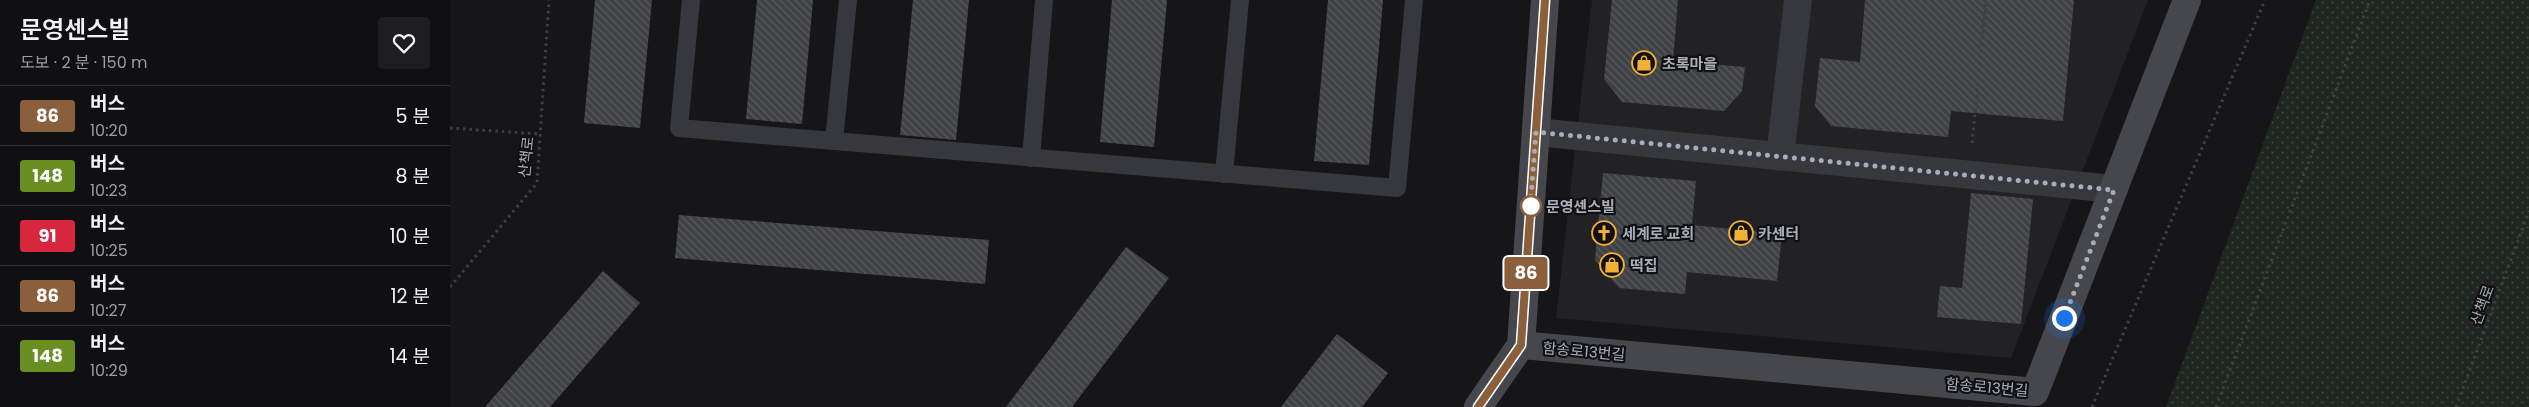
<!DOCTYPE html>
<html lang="ko">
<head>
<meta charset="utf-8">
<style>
	body { margin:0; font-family:Poppins,"Noto Sans KR",sans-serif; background:#1e1e20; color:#f1f3f6; height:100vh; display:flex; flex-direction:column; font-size:19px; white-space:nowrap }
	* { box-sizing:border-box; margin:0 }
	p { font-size:16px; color:#9c9d9f }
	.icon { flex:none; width:28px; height:28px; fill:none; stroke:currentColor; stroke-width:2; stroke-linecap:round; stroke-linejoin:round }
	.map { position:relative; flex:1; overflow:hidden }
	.details { display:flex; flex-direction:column; background:#101012; width:450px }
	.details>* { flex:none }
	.badge { padding:0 10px; border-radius:4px; font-size:18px; line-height:32px }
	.you { position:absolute; width:25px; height:25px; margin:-12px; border:4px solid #fff; border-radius:50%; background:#1a73e8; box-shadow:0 0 0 8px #1a73e833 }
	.map>.badge { position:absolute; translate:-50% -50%; box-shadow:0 0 0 2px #fff }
	.round { display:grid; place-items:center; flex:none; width:52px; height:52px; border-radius:5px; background:#1e1e20 }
	.overview { display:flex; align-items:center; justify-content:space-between; height:85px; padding:0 20px }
	h1 { font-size:24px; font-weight:600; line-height:38px }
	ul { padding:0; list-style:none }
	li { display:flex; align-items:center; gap:15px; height:60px; padding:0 20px; border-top:1px solid #303032 }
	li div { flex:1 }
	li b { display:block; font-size:19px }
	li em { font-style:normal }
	li .badge { min-width:55px; font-weight:700; text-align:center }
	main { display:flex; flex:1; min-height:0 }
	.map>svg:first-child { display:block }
	.built { fill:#222225 }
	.park { fill:url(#park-dots) }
	.building { fill:url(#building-back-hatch) }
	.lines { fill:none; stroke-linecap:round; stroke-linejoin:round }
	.path { stroke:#3d3f44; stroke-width:3; stroke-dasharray:2.5 4; stroke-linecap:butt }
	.lane { stroke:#37383d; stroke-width:18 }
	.street { stroke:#37383d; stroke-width:28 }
	.secondary { stroke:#45474d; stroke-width:28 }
	.line-casing { stroke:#fff; stroke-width:11 }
	.line { stroke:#8b5e3c; stroke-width:8 }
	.walk { stroke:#a8adb8; stroke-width:5; stroke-dasharray:0 9 }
	.stop-dot { fill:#fff; stroke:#8b5e3c; stroke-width:2.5 }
	.labels { text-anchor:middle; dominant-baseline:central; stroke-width:4.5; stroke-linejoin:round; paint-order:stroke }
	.poi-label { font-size:15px; font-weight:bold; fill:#a8adb8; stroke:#111113; text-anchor:start }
	.street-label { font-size:15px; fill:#a8adb8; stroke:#111113 }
	.stop-label { font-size:15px; font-weight:bold; fill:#a8adb8; stroke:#111113; text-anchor:start }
</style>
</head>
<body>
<main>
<section class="details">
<div class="overview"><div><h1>문영센스빌</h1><p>도보 · 2 분 · 150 m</p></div><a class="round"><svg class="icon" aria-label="heart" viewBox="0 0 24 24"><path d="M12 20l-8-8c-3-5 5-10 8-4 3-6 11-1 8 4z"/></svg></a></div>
<ul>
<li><span class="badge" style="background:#8b5e3c;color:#fff">86</span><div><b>버스</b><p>10:20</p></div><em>5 분</em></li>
<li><span class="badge" style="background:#6b8e23;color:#fff">148</span><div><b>버스</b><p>10:23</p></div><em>8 분</em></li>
<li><span class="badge" style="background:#d7263d;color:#fff">91</span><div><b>버스</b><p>10:25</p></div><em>10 분</em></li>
<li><span class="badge" style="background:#8b5e3c;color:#fff">86</span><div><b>버스</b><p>10:27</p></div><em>12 분</em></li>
<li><span class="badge" style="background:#6b8e23;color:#fff">148</span><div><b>버스</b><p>10:29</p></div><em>14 분</em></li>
</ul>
</section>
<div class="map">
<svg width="2079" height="407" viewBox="0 0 2079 407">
	<defs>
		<pattern id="park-dots" width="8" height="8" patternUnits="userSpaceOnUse" patternTransform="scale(1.25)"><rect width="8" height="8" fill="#1e261f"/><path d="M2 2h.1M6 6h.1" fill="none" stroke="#3c433d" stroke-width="1.8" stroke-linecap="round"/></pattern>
		<pattern id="building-back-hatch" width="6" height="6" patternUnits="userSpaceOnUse" patternTransform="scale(1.25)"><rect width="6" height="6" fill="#404145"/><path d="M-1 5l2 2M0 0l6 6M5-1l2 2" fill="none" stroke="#595a5e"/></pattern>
	</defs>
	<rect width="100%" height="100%" fill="#161618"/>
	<path class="built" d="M1142,0h556l-137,358 -455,-40z"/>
	<path class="park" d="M1866,0h213v407h-363z"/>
	<path class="building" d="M145,0h57l-12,128 -56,-5z
		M307,0h56l-11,124 -56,-5z
		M463,0h56l-13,140 -56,-5z
		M662,0h55l-13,147 -54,-5z
		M878,0h55l-14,165 -55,-4z
		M1162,0h66l-5,61 72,6 -3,24 -18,20 -102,-9 -18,-23z
		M1415,0h209l-11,121 -112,-10 -3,26 -117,-11 -16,-20 5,-48 40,4z
		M1153,173l93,8 -4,44 90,9 -5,47 -90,-9 -2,22 -66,-6 -24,-28z
		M1521,193l62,6 -12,125 -84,-7 3,-31 22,2z
		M229,215l310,25 -4,44 -310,-26z
		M676,247l43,31 -97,129h-66z
		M153,271l37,32 -90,104h-65z
		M887,334l51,39 -26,34h-81z"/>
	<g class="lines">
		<path class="path" d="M0,128l90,6
			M1522,143l14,-143
			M0,287l87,-104 12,-183
			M1642,407l173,-407
			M1766,407l154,-407
			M2006,407l73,-196"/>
		<path class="lane" d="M241,0l-12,128 718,60 17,-188
			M384,141l14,-141
			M581,158l13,-158
			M774,174l16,-174"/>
		<path class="street" d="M1086,132l578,57
			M1330,157l18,-157"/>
		<path class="secondary" d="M1071,345l514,47 152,-392
			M1028,407l43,-62 24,-345"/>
	</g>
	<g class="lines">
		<g class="line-casing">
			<path id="line" d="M1028,407l43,-62 24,-345"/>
		</g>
		<use href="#line" class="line"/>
		<path class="walk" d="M1081,206l-1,4 6,-78 578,58 -50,128"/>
	</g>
	<defs>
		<g id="shop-ring" transform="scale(1.25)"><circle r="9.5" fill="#111113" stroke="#f2b134" stroke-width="1.5"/><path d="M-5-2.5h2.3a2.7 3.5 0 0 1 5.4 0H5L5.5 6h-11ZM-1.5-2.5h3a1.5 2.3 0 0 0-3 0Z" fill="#f2b134"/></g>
		<g id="church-ring" transform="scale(1.25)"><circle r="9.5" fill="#111113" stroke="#f2b134" stroke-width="1.5"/><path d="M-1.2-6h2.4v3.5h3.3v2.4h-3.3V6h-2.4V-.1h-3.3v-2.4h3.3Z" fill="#f2b134"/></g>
	</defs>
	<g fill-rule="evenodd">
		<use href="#shop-ring" x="1194" y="63"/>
		<use href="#church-ring" x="1154" y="233"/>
		<use href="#shop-ring" x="1291" y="233"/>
		<use href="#shop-ring" x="1162" y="265"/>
	</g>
	<circle class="stop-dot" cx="1081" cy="206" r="10"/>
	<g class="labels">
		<g class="poi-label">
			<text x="1212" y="63">초록마을</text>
			<text x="1172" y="233">세계로 교회</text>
			<text x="1308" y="233">카센터</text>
			<text x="1180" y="265">떡집</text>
		</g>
		<g class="street-label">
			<text transform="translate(76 157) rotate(-84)">산책로</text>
			<text transform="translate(2032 305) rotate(-70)">산책로</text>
			<text transform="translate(1134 351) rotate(5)">함송로13번길</text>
			<text transform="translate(1537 387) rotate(5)">함송로13번길</text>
		</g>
		<g class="stop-label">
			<text x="1096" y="206">문영센스빌</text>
		</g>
	</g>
</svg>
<div class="you" style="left:1614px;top:318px"></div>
<b class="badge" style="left:1076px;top:273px;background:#8b5e3c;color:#fff">86</b>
</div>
</main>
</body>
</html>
